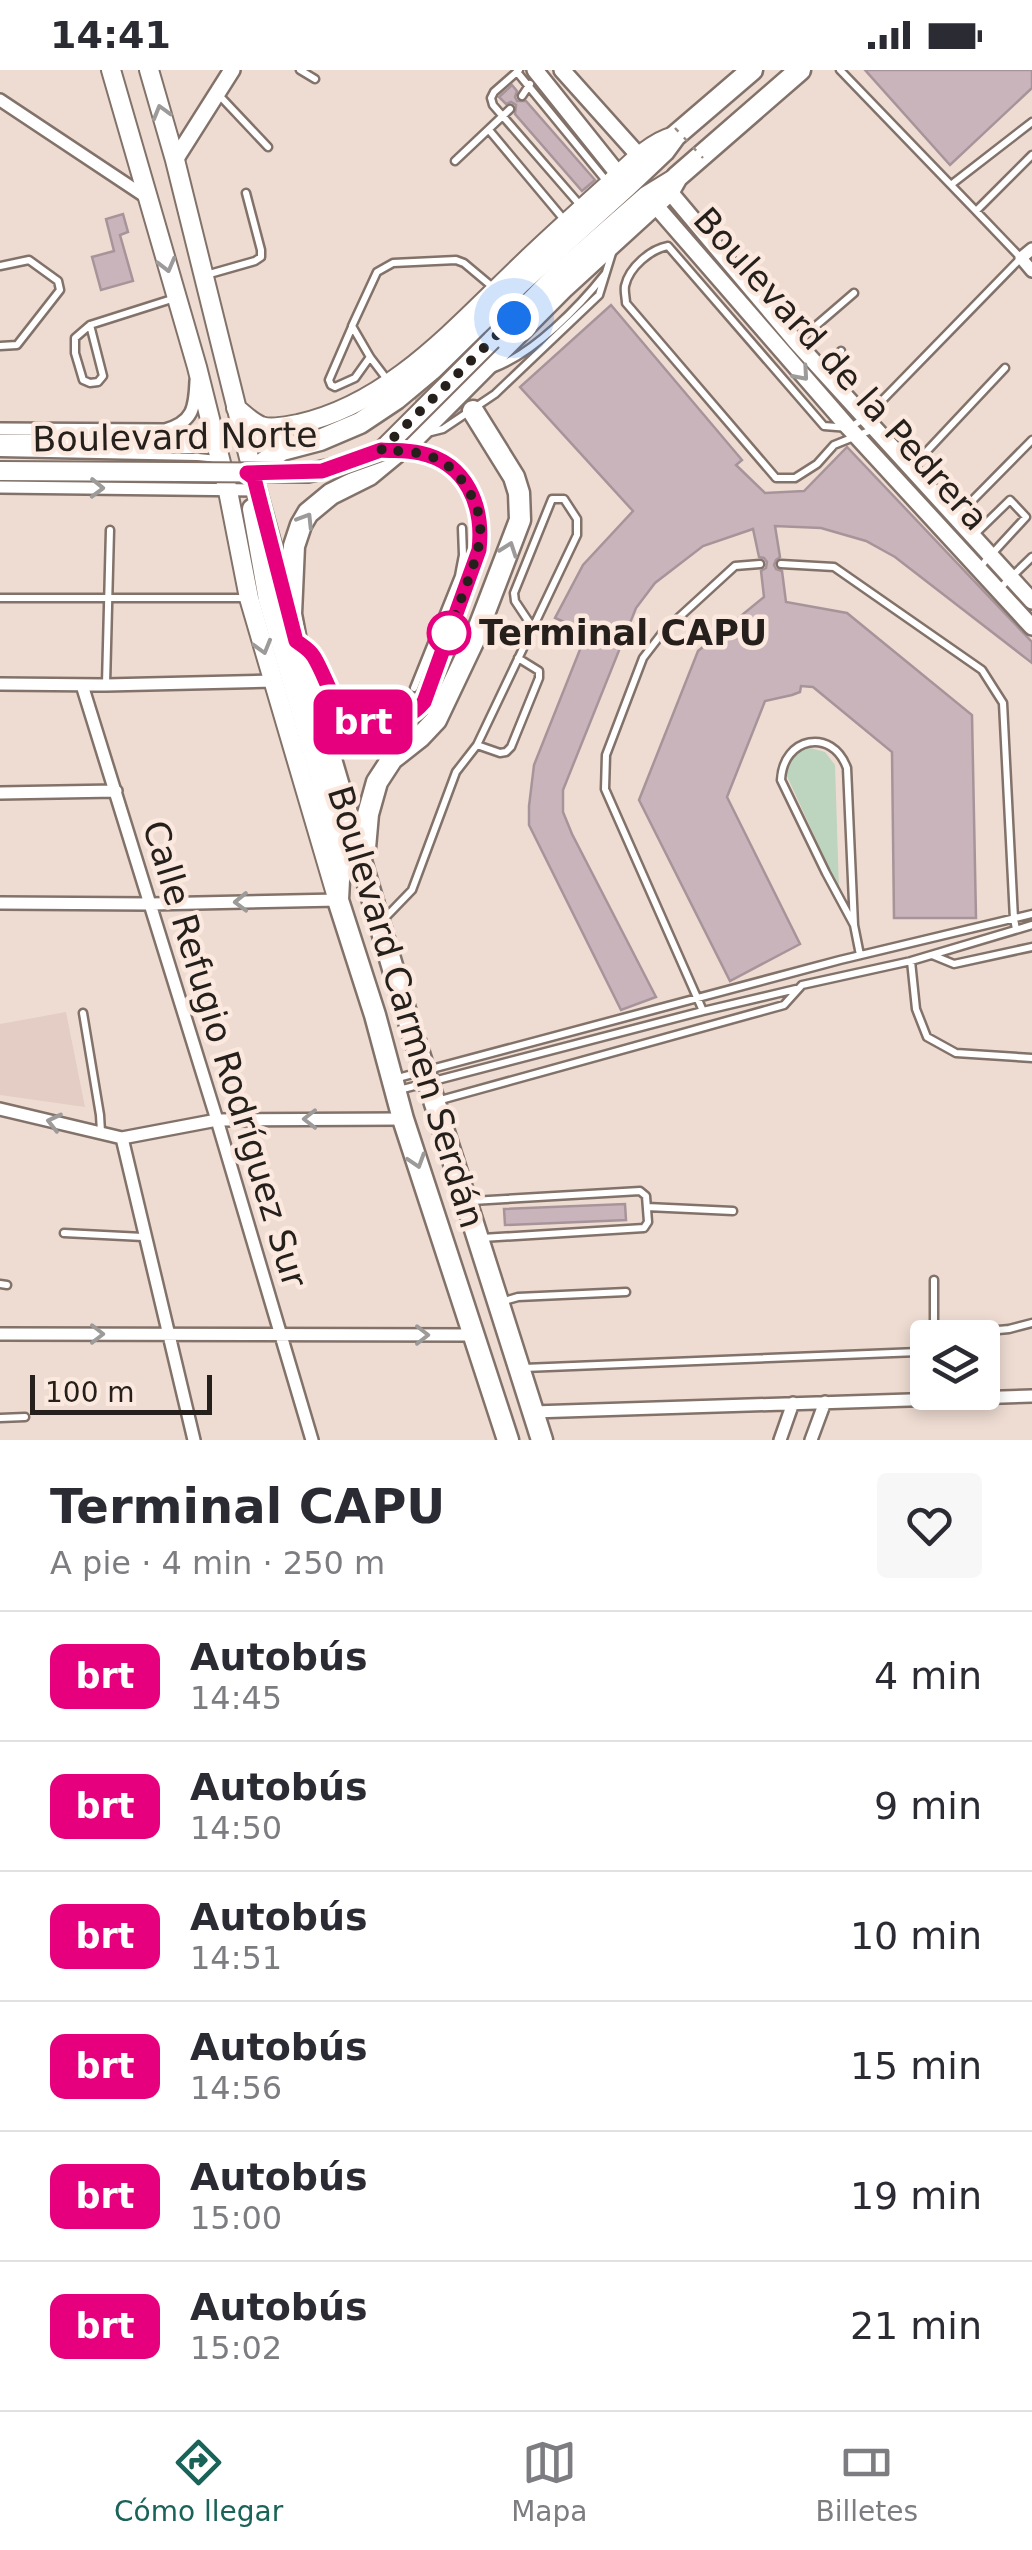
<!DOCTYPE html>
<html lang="es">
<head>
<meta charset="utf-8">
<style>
	body { margin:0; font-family:"DejaVu Sans",sans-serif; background:#f7f7f7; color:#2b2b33; height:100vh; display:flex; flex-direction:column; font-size:38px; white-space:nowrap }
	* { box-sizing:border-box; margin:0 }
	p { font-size:32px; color:#7c7c81 }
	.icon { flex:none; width:55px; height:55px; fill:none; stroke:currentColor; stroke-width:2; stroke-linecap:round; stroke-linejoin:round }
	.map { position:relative; height:1370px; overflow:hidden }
	.panel { display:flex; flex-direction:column; background:#fff; flex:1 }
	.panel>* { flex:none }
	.badge { padding:0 20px; border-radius:15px; font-size:35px; line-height:65px }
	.buttons { position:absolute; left:910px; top:1250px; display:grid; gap:20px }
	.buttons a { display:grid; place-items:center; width:90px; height:90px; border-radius:10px; background:#fff; box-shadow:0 5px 15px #0003; font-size:50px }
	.scale { position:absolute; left:30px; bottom:25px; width:182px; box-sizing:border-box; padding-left:10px; border:5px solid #26201c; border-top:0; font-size:28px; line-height:35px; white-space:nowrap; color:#26201c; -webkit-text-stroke:8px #fbe9df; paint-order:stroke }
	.you { position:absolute; width:50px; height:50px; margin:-25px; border:8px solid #fff; border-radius:50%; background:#1a73e8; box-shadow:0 0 0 15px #1a73e833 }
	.map>.badge { position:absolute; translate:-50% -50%; box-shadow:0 0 0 5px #fff }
	.round { display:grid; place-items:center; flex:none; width:105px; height:105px; border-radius:10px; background:#f7f7f7 }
	.overview { display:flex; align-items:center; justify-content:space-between; height:170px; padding:0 50px }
	h1 { font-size:48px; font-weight:700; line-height:75px }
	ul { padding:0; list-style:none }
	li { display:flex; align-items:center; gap:30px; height:130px; padding:0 50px; border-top:2px solid #e1e1e2 }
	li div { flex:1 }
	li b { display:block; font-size:38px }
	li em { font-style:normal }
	li .badge { min-width:110px; font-weight:700; text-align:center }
	.status { display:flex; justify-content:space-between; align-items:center; height:70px; padding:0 50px; background:#fff; direction:ltr }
	.status svg { height:28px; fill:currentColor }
	.dock { display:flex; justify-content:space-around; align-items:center; height:140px; border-top:2px solid #e1e1e2; background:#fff; font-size:28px; color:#7c7c81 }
	.dock a { display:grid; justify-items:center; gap:5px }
	.dock .selected { color:#196358 }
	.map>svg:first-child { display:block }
	.medical { fill:#e4cdc4 }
	.green { fill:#bdd4bf }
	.building { fill:#c8b4ba; stroke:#a7949a; stroke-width:2.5 }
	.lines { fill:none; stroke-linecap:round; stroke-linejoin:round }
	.primary-tunnel { stroke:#c6b6ae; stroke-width:20; stroke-dasharray:20 10; stroke-linecap:butt }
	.service-casing { stroke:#827269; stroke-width:11 }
	.minor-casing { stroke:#827269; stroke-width:16 }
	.tertiary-casing { stroke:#827269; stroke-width:20 }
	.secondary-casing { stroke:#827269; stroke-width:22 }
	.primary-casing { stroke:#827269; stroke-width:25 }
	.service { stroke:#fff; stroke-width:6 }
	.minor { stroke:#fff; stroke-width:11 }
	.tertiary { stroke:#fff; stroke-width:15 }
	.secondary { stroke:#fff; stroke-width:18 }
	.primary { stroke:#fff; stroke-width:20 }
	.service-bridge-casing { stroke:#827269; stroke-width:11; stroke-linecap:butt }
	.secondary-bridge-casing { stroke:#827269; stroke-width:22; stroke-linecap:butt }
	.path-bridge { stroke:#998c84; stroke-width:2.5; stroke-dasharray:5 8; stroke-linecap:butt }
	.service-bridge { stroke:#fff; stroke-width:6 }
	.secondary-bridge { stroke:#fff; stroke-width:18 }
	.oneway { stroke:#9d9b99 }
	.line-casing { stroke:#fff; stroke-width:22 }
	.line { stroke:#e6007e; stroke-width:15 }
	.walk { stroke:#26201c; stroke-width:10; stroke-dasharray:0 18 }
	.stop-dot { fill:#fff; stroke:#e6007e; stroke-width:5 }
	.labels { text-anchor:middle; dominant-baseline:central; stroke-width:9; stroke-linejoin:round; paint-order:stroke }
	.street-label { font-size:35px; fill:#26201c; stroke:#fbe9df }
	.stop-label { font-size:35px; font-weight:bold; fill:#26201c; stroke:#fbe9df; text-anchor:start }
</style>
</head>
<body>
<div class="status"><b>14:41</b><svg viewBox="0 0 49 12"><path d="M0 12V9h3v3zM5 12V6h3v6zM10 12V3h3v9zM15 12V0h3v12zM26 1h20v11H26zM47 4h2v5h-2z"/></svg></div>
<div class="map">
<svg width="1032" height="1370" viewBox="0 0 1032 1370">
	<rect width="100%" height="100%" fill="#eedcd2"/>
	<path class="medical" d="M66,942l19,95 -85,-12v-71z"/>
	<path class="green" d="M810,678l15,4 10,13 4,125 -52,-114c0,-15 7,-24 23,-28z"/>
	<path class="building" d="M865,0h167v18l-82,77z
		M512,15l5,6 -2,6 2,4h9l69,79 -13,11 -67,-77 1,-9 -5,-3 -5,2 -7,-7z
		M123,144l5,18 -8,3 13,46 -32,9 -9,-33 22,-6 -8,-32z
		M611,235l131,155 -6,5 29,28 39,-2 43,-44 185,195v21l-137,-106 -29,-16 -45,-13 -46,-2 5,31 -4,3 -2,5 2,4 6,2 4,31 61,11 125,102 4,203h-82l-2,-166 -79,-65 -12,-1 -1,6 -8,3 -27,6 -38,96 73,147 -70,37 -91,-181 59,-149 66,-54 -3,-26 5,-3 1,-6 -3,-4 -5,-1 -6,-28 -50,17 -48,37 -19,25 -73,182v22l9,22 84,163 -35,13 -92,-185v-19l5,-41 53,-133 -32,-14 28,-53 50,-54 -113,-124z
		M625,1134l1,16 -121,5 -1,-16z"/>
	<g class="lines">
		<path class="primary-tunnel" d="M415,326c23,0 40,2 58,15"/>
		<g class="service-casing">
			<path id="service" d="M300,0l15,9
				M519,0l-25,22 -3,6 2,7 87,100
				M840,0l136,141 56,-56
				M517,2l91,111
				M218,24l50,53
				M522,26l8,-12
				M489,60l77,92
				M455,91l55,-52
				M952,114l80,-62
				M0,196l29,-6 29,21 2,9 -43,55 -17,1
				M206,205l49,-14 6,-4v-7l-15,-57
				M90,255l13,51 -5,6 -8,1 -7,-3 -8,-27v-15l15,-13 85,-27
				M352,257l-23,53 2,5 4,2 20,-9 15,-21
				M797,272l57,-49
				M494,298c40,-15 85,-61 111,-94
				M823,300l18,-19
				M389,312l-19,-25 -18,-31 25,-54 16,-9 63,-3 8,3 31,26
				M874,359l-40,16 -17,19 -22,14h-19l-150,-175c0,-5 -2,-11 -1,-17 4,-19 26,-37 43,-40l156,180 25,2 16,-10 156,-160 -45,-47
				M431,362l12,-3 52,-35 104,-99 13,-42
				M0,383l198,4 20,2
				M912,397l93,-99
				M955,448l77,-78
				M975,464l35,-34 16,17 -47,51
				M760,494l-25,2 -72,66 -20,26 -37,97 -1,34 98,222 93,-22
				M781,494l53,3 148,103 21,33 11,216 2,10
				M999,519l33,-32
				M0,528h244
				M305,578c31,24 15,79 78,75 17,-1 30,-8 41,-21l55,-152 2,-21 -4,-25
				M106,614l4,-154
				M414,618l45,-112 4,-21 -1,-27
				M477,675l23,8 6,-1 5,-5 28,-69v-7l-21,-13
				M383,850l29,-30 44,-118 21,-27 100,-210v-16l-13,-20h-12l-38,94 1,8 18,27
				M854,855l-28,-52 -45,-93c2,-43 51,-53 66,-12l7,157 6,30
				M932,885l22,9 78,-17
				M911,891l5,48 11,28 29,16 76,5
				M83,943l17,102 1,17
				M394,1009l446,-119 192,-46
				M399,1020l304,-79
				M437,1031l347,-96 18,-20 109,-24 121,-36
				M472,1131l168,-10 6,5 2,26 -4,6 -162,10
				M647,1137l86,4
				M64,1163l79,4
				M934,1210v58
				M0,1214l7,1
				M504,1231l14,-4 108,-5
				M935,1266l74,-7 23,-6
				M524,1298l394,-16 10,-3
				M0,1348l25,-1"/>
		</g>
		<g class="minor-casing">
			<path id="minor" d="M0,30l146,97
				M1032,179l-11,9 11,13
				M0,359l165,1c28,-8 30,-22 31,-49
				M0,417l257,3
				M0,614l106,1 167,-4
				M82,615l135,435 95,320
				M0,723l116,-2
				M0,833l151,1 187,-4
				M0,1039l122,29 95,-18 186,-1
				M122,1068l72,302
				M0,1264l473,1
				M533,1342l499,-16
				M780,1370l13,-37
				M811,1370l14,-38"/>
		</g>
		<g class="tertiary-casing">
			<path id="tertiary" d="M535,0l84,105
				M562,0l78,87
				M175,90l57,-90
				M664,115l132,157 236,259
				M649,128l200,230 183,199"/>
		</g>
		<g class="secondary-casing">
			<path id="secondary" d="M111,0l86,297 31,124 21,107 87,296
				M149,0l26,90 82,330 32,117
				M492,270l65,-66 89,-78 31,-19
				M236,338c8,6 15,14 25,18 11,4 25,0 37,-2 91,-20 156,-95 221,-157 29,-28 59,-55 89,-82 19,-18 42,-43 67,-49
				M258,372l39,4
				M0,374h205
				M0,401l179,1"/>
		</g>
		<g class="primary-casing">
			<path id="primary" d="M263,393l19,-13 38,-10 40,-17 36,-24 36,-30 88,-86 107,-97 37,-35 11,-15 77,-66
				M253,439l16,91 67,229 4,31 -2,40 37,115 28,104 105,321
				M365,778l3,-34 9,-32 15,-23 28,-22 16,-17 38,-80 46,-120 -1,-27 -5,-16 -41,-66
				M542,1370l-138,-434 -108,-365 -5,-27 3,-68 7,-21 7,-12 23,-19 38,-19 46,-38 149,-150 105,-96 8,-14 123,-107"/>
		</g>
		<use href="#service" class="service"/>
		<use href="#minor" class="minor"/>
		<use href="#tertiary" class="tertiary"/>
		<use href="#secondary" class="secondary"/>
		<use href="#primary" class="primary"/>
		<g class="service-bridge-casing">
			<path id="service-bridge" d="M387,381c52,1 63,9 90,53"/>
		</g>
		<g class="secondary-bridge-casing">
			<path id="secondary-bridge" d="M179,402l129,1 28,-6 45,-16 111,-111"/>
		</g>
		<path class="path-bridge" d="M675,58l28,30"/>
		<use href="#service-bridge" class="service-bridge"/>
		<use href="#secondary-bridge" class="secondary-bridge"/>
	</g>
	<defs><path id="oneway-chevron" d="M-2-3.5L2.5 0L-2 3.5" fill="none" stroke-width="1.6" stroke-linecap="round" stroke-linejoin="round" transform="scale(2.5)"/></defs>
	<g class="oneway">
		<use href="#oneway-chevron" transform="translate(161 42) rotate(-106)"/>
		<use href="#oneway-chevron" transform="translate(167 195) rotate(75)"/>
		<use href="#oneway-chevron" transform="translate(802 304) rotate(49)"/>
		<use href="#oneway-chevron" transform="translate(97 418) rotate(1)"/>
		<use href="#oneway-chevron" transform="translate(306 450) rotate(-58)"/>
		<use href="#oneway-chevron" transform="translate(509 479) rotate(-70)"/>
		<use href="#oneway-chevron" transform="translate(263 577) rotate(74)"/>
		<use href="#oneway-chevron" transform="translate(241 832) rotate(179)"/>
		<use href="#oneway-chevron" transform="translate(310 1049) rotate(180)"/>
		<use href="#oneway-chevron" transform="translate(54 1052) rotate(-167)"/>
		<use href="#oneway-chevron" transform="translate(417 1091) rotate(72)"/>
		<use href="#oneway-chevron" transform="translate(97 1264)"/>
		<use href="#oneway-chevron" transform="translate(422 1265)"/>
	</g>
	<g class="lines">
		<g class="line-casing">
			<path id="line" d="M381,380c13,1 26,0 39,3 47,10 64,53 59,97l-55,152c-11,13 -24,20 -42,21 -48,3 -49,-34 -68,-66 -4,-7 -11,-11 -18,-16l-42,-163 -7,-5 75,-2z"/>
		</g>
		<use href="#line" class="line"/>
		<path class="walk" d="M449,563l-3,8c7,-20 14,-39 21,-58 13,-36 22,-60 0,-95 -22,-36 -48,-36 -86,-38l133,-132"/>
	</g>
	<circle class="stop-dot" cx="449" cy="563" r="20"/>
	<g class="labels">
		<g class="street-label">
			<text transform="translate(841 299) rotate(48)">Boulevard de la Pedrera</text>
			<text transform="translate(175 367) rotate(-1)">Boulevard Norte</text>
			<text transform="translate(406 937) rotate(73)">Boulevard Carmen Serdán</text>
			<text transform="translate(225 984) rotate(73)">Calle Refugio Rodríguez Sur</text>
		</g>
		<g class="stop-label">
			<text x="479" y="563">Terminal CAPU</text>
		</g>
	</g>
</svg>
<div class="buttons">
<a><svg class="icon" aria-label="layers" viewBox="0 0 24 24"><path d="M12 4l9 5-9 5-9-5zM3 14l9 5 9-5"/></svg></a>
</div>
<div class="scale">100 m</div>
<div class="you" style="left:514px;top:248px"></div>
<b class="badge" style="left:363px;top:652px;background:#e6007e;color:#fff">brt</b>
</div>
<section class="panel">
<div class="overview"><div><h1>Terminal CAPU</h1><p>A pie · 4 min · 250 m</p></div><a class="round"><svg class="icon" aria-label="heart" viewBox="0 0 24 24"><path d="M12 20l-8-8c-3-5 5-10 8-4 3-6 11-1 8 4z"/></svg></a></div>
<ul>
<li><span class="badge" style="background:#e6007e;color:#fff">brt</span><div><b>Autobús</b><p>14:45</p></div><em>4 min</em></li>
<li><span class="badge" style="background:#e6007e;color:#fff">brt</span><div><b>Autobús</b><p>14:50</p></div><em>9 min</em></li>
<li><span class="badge" style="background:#e6007e;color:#fff">brt</span><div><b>Autobús</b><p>14:51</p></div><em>10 min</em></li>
<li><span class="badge" style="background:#e6007e;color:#fff">brt</span><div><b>Autobús</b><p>14:56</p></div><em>15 min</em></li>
<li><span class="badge" style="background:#e6007e;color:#fff">brt</span><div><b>Autobús</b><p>15:00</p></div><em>19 min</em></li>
<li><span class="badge" style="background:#e6007e;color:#fff">brt</span><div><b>Autobús</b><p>15:02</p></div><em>21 min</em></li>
</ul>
</section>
<nav class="dock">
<a class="selected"><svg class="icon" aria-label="directions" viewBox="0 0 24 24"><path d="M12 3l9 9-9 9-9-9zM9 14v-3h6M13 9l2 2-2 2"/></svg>Cómo llegar</a>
<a><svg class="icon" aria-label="map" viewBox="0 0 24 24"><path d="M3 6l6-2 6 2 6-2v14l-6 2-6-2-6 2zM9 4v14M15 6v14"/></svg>Mapa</a>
<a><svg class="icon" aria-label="tickets" viewBox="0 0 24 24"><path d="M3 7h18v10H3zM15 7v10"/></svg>Billetes</a>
</nav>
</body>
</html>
